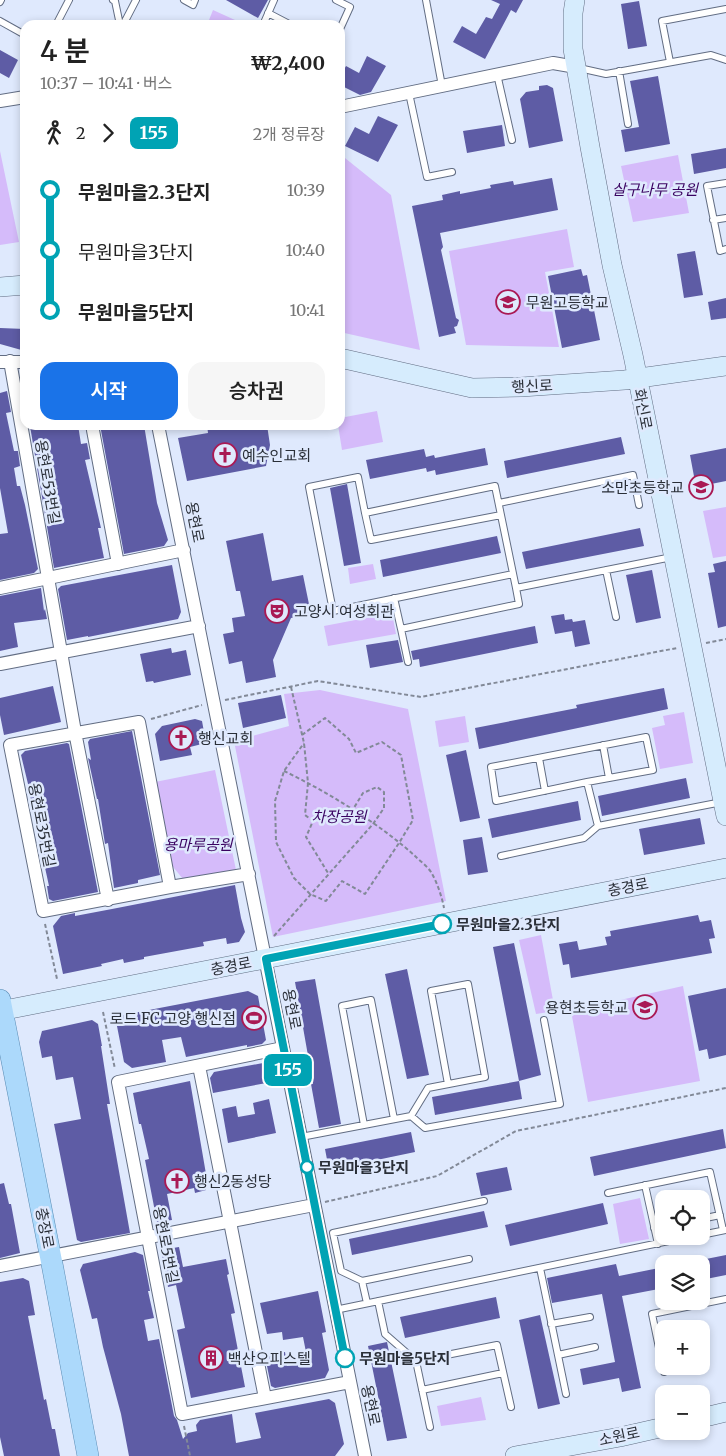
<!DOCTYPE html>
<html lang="ko">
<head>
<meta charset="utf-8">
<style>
	body { margin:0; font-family:Merriweather,"Noto Sans KR",serif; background:#f6f6f6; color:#222; height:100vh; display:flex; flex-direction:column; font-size:19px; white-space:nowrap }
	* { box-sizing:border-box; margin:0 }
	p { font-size:16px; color:#767676 }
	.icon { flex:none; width:28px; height:28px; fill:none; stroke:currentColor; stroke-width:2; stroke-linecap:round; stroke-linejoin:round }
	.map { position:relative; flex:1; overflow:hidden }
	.sheet { position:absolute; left:20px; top:20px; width:325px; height:410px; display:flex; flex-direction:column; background:#fff; border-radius:15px; box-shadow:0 2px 8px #0003 }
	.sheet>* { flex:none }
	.badge { padding:0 10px; border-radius:8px; font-size:18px; line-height:32px }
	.tools { position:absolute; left:655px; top:1190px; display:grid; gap:10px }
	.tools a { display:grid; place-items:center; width:55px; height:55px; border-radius:10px; background:#fff; box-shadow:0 2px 8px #0003; font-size:25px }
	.map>.badge { position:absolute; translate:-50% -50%; box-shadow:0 0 0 2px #fff }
	.legs { display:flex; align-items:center; gap:8px; height:55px; padding:0 20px; font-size:16px }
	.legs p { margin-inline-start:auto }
	.overview { display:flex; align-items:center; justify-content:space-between; height:85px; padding:0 20px }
	h1 { font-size:28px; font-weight:600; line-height:38px }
	.primary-button { display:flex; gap:10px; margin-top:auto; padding:10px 20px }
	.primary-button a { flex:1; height:58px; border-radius:15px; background:#1a73e8; color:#fff; font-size:20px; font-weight:600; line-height:58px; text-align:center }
	.primary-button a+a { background:#f6f6f6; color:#222 }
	ul { padding:0 20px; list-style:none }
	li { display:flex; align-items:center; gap:18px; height:60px; font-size:19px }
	li i { display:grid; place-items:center; width:8px; height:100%; margin:0 6px; background:currentColor }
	li i::after { content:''; width:12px; height:12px; margin:-6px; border:4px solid; border-radius:50%; background:#fff }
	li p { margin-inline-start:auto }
	li:first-child i { background:linear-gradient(#0000 50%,currentColor 0) }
	li:last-child i { background:linear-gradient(currentColor 50%,#0000 0) }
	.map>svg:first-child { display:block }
	.green { fill:#d5bbfa }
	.building { fill:#5e5ca5 }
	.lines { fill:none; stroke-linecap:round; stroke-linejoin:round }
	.service-casing { stroke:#626d83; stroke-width:8 }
	.minor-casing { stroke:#626d83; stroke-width:14 }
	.secondary-casing { stroke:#626d83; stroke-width:20 }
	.primary-casing { stroke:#5b8db5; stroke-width:22 }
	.path { stroke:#828997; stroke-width:2; stroke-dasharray:4 2.5; stroke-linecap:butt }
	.service { stroke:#fff; stroke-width:6 }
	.minor { stroke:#fff; stroke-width:12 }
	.secondary { stroke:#d6ecfd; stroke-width:19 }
	.primary { stroke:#acd9fb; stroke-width:21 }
	.line-1-casing { stroke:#fff; stroke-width:11 }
	.line-1 { stroke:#00a3b4; stroke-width:8 }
	.stop-1-dot { fill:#fff; stroke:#00a3b4; stroke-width:2.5 }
	.labels { text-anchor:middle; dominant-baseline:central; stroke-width:5; stroke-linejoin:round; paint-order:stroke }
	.park-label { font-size:15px; font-style:italic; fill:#3a0361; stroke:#dfe9fd }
	.poi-label { font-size:15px; fill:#2a2f38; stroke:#dfe9fd; text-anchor:start }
	.street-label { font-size:15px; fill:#2a2f38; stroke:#dfe9fd }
	.stop-label { font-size:15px; font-weight:bold; fill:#2a2f38; stroke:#dfe9fd; text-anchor:start }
</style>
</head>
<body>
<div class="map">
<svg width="726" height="1456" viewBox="0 0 726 1456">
	<rect width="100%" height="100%" fill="#dfe9fd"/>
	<path class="green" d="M213,10l33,15h-39z
		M0,151l19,91 -19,3z
		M340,154l51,41 29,155 -80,-18z
		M678,155l11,58 -56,9 -12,-56z
		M567,229l7,38 -29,5 14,75 -93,-2 -17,-94z
		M377,411l6,31 -41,8 -4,-25h2v-7z
		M726,507v49l-13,2 -10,-47z
		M373,564l3,15 -26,5 -2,-16z
		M392,613l4,21 -68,12 -4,-20z
		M320,690l88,19 38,192 -173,36 -39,-196 55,-15 -5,-32z
		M684,712l9,51 -33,6 -8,-41 13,-3 -2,-9z
		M465,716l4,26 -30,5 -4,-26z
		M215,770l21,100 -53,9 -14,-17 -14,-80z
		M541,935l14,76 -19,3 -17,-74z
		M683,986l17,95 -112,21 -17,-91z
		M640,1198l9,41 -29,5 -7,-40z
		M481,1397l5,23 -45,6 -4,-20z"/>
	<path class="building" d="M226,0h42l-10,18z
		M491,0h32l-7,13 -5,-3 -26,49 -32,-17 9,-16 14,8 10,-17 6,2 8,-15z
		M639,1l8,45 -19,3 -7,-45z
		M0,50l18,10 -9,18 -9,-5z
		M367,56l19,10 -15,26 -11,3 -20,-10v-8l6,-11 13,7z
		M658,76l12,68 -45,8 -4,-22 18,-3 -9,-46z
		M547,85l6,3 10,53 -34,7 -9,-49 6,-7 13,-2v-4z
		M378,116l20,9 -20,37 -33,-16 10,-19 14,7z
		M502,125l3,21 -38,7 -4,-22z
		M726,148v20l-32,6 -3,-20z
		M552,178l6,32 -118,23 3,14 -2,3 15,68 3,2 -2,6 -3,1 2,6 -17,4 -27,-131 31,-6 -1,-5 18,-4v3l31,-6 -1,-3 23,-4 1,4z
		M695,251l8,44 -19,3 -7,-44z
		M581,269l2,7 4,-1 13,65 -38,8 -14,-72z
		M726,298v20l-15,2 -3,-18z
		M0,328l25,1v22l-25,-7z
		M7,391l4,21 -5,1 8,38h4l2,15 -6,2 3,18h3l5,19 13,64 -4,4 -34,7v-46l8,-1 -8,-45v-95z
		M38,425h40l3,19 6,-1 3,16 -5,1 16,68h-3l6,30 -50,10 -24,-142z
		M100,425h44l13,78 11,37 -4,6 -40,8z
		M207,425h60l3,20 -4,21 -79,15 -9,-43 30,-5z
		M621,437l4,17 -118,24 -3,-17z
		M485,448l3,17 -52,10 -1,-5 -8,2 -1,-4 -56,11 -4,-19 58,-11 2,8 8,-2 1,3z
		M726,448v33l-30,6 -6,-32z
		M347,484l14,79 -17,3 -14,-78z
		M640,528l4,18 -118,23 -4,-17z
		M263,533l9,48 31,-6 8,39 -20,4 -18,42 3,17 -30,6 -4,-22 -13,3 -6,-30 11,-2 -2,-14 13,-2 -5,-25h-4l-10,-50z
		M497,536l4,17 -118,24 -3,-17z
		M726,561v65l-8,2 -10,-55 7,-1 -2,-8z
		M172,565l9,47 -3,7 -90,18v-1l-21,4 -9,-51 3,-3z
		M652,570l9,48 -25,5 -10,-48z
		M41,588l3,23 1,-2 2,10 -33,4 4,24 -18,4v-55z
		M564,614l1,6 7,-1 1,3 12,-2 5,24 -15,3 -3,-16 -17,3 -4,-18z
		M535,626l3,17 -118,24 -1,-8 -6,1 -2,-9z
		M398,640l5,22 -33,6 -4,-23z
		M171,648l1,5 14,-3 5,25 -37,8 -1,-2 -7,1 -6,-28z
		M53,686l8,36 -57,13 -4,-20v-17z
		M664,688l4,21 -189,40 -4,-21 102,-20 -1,-3z
		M281,695l5,23 -43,10 -5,-25z
		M195,719l7,2 4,22 -16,4 2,8 -32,6 -5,-27 7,-8z
		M132,731l28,144 -22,5v3l-24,5 -6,-45 -3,1 -7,-45h-1l-9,-41 3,2 -3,-18 2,-3z
		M67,743l2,1 29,148 -45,9 -4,-2 -2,-13h2l-5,-23 -6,-31h-2l-7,-44 -8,-33 4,-4z
		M466,750l14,68 -20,4 -14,-67z
		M686,778l4,20 -88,18 -4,-20z
		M578,801l3,19 -89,18 -4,-19z
		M700,818l5,26 -61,11 -5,-26z
		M482,837l6,35 -20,3 -5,-35z
		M235,885l6,33 4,14 -6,10 -12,2 -1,-6 -23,4 1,4 -60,11v2l-20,4 -1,-4 -22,5 1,2 -39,8 -10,-48 8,-10 14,-3v3l37,-7z
		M698,915l2,7 11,-2 4,18 -6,1 3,14 -141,25 -2,-14 -6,1 -4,-21 18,-3 2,9 28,-5 -2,-8 6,-1 -1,-5z
		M514,943l27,132 -22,6 -26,-134z
		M407,969l22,106 -22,4 -22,-105z
		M315,979l26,145 -22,4 -8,-44h2l-18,-102z
		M726,988v67l-17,4 -2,-10 -8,2 -11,-55z
		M248,991l10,5 8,44 -4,4 -15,3v-2l-61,12 -5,-20 -19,3 4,22 -34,6 -8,-6 -8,-41 7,-6z
		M92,1020l6,4 4,22h-1l9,58h-3l23,129 -49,9 -4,-2 -23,-116 27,-5 -8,-42 -17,3 -4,-24 -10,2 -3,-16 3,-11z
		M263,1063l6,4 3,15 -59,11 -3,-15 4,-6z
		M190,1081l16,93h-3l3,16 -11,3 -1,-5 -27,6 5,26 -15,2 -12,-62 4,-1 -8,-35h-2l-6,-31z
		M519,1081l3,18 -87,16 -3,-18z
		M269,1099l7,34 -48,10 -6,-34 14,-3 2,11 17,-3 -2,-11z
		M723,1129l3,19 -132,28 -4,-19z
		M411,1132l4,20 -86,18 -4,-21z
		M507,1167l5,23 -31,6 -5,-23z
		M4,1183l5,21h2l9,49 -20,5v-74z
		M603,1203l5,21 -98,22 -5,-21z
		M484,1211l4,16 -136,28 -3,-16z
		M179,1247l4,20 43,-8 3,15 -2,1 8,38 -4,1 14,73 -54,11 -14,-68 8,-2 -9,-43 -8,2 -7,-37z
		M135,1252l8,3 7,36h-2l6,27 -10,2 4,21 11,-2 15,77 3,4 6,19 5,-6 9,-2 -1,-6 4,-5 32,-6 4,29 25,-5 -6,-25 74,-14 6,4 9,41 -9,12h-206l-8,-42 -18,-67 -6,-29 -5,1 -12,-49 3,-6z
		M726,1255v20l-25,5v-20z
		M616,1264l3,12 45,-9v21l-42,8 19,92 -19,4 -3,-14 -36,7 -3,-16 35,-7 -13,-68 -50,9 -5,-25z
		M23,1278l6,3 6,34 -7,1 16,84 2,-1 6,30h3l5,27h-56l-4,-19v-155z
		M318,1291l8,41 -4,1 7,37 -4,8 -50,10 -4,-2 -6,-30 20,-4 2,14 21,-4 -5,-25 -20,3 -1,-8 -15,2 -7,-31z
		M496,1297l4,21 -95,20 -5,-21z
		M540,1315l20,89 -22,5 -19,-89z
		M387,1342l20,96 -20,3 -19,-95z"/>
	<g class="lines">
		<g class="service-casing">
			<path id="service" d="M113,0l2,1 5,24
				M184,0l9,5 2,-5
				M336,0l14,7 -10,22
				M426,0l16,86
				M0,2l1,-2
				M268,13l23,12
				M0,21l25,14
				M56,25l13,-25
				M123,25l13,-25
				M263,25l11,-25
				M670,62l-8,-41 64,-12
				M579,68l27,6 105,-19 15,5
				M619,71l9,53
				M497,74l15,66
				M409,93l18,84 25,-5
				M726,183l-19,3 13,65 6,-2
				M713,220l13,-2
				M499,503l134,-28 6,30
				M365,513l6,27 130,-25
				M606,570l10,47
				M513,574l-180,37 -24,-124 49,-10 7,36 130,-27 21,102 156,-31
				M394,598l7,31 118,-25 -3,-16
				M401,629l7,33
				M603,745l6,33
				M539,758l6,33
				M587,782l-91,19 -5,-34 155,-30 7,33 -66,12 11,44
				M501,856l83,-18 14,-12 124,-24
				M411,1116l14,12 135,-24 -16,-84
				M364,1125l-22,-119 29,-6 23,119
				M301,1137l110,-21 17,-28 57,-11 -17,-93 -37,7 17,93
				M645,1185l13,59
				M608,1193l102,-21 13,58
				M701,1219l19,-4
				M654,1228l10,-2
				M701,1235l25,-5
				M540,1268l26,126
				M362,1281l-21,-10 -8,-38 151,-32
				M378,1301l7,33 31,27 14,66
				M367,1303l-5,-22 107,-22
				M335,1310l358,-74
				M551,1324l39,-7
				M558,1355l37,-8
				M416,1361l81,-16 14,62
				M664,1372l-12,-58 74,-15
				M422,1390l81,-17"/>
		</g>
		<g class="minor-casing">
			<path id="minor" d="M0,101l25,-4
				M340,107l213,-44 23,4
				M10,361l65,371 33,168
				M0,362h25
				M92,425l26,139
				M158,425l207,1031
				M0,588l184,-38
				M0,664l199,-38
				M139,722l31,165 -127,24 -33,-166z
				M170,887l79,-13
				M283,1048l-165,34 64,332 168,-32
				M199,1066l66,332
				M0,1266l314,-61"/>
		</g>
		<g class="secondary-casing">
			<path id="secondary" d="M575,0l-2,13v36l17,98 22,118 21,90 93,461
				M0,287l25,-2
				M340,358l132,30 49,-1 104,-7 101,-14
				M0,1011l726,-143
				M701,1418l25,-6
				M515,1456l105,-19 44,-10"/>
		</g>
		<g class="primary-casing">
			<path id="primary" d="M0,1000l53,269 35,187"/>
		</g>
		<path class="path" d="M706,643l20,-4
			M291,687l13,56 4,40 -3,32 8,6 -7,16 22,36
			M225,700l93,-19 103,16 256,-49
			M151,719l51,-14
			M302,735l23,-17 24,21 7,14 26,-11 19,13 12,65 -14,23 -34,51 -23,-13 -16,20 -16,-7 -16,-16 -18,-36 -1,-41 9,-30 20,-28
			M284,771c42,20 96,53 131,85 5,5 12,10 16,16 6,10 11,25 13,36
			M45,924l12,55
			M274,936l99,-112 11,-16v-16l-7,-5 -14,6 -11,18
			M103,1012l12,57
			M325,1202l112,-26 79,-45 210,-43
			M184,1426l6,30"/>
		<use href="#service" class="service"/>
		<use href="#minor" class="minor"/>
		<use href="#secondary" class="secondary"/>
		<use href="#primary" class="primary"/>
	</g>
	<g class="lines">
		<g class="line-1-casing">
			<path id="line-1" d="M345,1358l-79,-399 176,-35"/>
		</g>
		<use href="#line-1" class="line-1"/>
	</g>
	<defs>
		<g id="school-ring" transform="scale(1.25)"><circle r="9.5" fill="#dfe9fd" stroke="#a91954" stroke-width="1.5"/><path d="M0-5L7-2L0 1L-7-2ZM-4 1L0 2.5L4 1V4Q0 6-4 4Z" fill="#a91954"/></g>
		<g id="church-ring" transform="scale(1.25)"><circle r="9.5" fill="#dfe9fd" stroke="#a91954" stroke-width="1.5"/><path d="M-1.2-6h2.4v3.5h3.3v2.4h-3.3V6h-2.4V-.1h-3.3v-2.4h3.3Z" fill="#a91954"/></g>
		<g id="theatre-ring" transform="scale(1.25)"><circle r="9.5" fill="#dfe9fd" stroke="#a91954" stroke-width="1.5"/><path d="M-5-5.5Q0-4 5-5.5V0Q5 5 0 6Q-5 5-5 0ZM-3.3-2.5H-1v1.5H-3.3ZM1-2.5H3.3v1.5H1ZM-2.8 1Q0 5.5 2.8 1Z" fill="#a91954"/></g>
		<g id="stadium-ring" transform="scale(1.25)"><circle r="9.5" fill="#dfe9fd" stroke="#a91954" stroke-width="1.5"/><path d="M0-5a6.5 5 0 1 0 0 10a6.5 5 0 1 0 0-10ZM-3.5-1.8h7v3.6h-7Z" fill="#a91954"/></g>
		<g id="building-ring" transform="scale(1.25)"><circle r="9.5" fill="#dfe9fd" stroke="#a91954" stroke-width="1.5"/><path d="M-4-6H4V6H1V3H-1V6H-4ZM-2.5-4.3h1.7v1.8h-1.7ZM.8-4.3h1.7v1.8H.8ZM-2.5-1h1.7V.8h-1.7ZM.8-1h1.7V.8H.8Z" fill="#a91954"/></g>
	</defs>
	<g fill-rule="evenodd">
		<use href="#school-ring" x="508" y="302"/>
		<use href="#church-ring" x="225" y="455"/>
		<use href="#school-ring" x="701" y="487"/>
		<use href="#theatre-ring" x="277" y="611"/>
		<use href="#church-ring" x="181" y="738"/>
		<use href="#school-ring" x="645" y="1007"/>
		<use href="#stadium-ring" x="254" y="1018"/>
		<use href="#church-ring" x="177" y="1181"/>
		<use href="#building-ring" x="211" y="1358"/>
	</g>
	<g class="stop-1-dot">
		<circle cx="442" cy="924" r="9"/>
		<circle cx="307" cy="1167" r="6"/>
		<circle cx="345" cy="1358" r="9"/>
	</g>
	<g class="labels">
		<g class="park-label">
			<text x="655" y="189">살구나무 공원</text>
			<text x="339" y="816">차장공원</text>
			<text x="198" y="844">용마루공원</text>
		</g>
		<g class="poi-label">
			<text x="526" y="302">무원고등학교</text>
			<text x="242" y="455">예수인교회</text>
			<text x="684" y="487" text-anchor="end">소만초등학교</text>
			<text x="294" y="611">고양시 여성회관</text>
			<text x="198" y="738">행신교회</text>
			<text x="628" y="1007" text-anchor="end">용현초등학교</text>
			<text x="236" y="1018" text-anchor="end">로드 FC 고양 행신점</text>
			<text x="194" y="1181">행신2동성당</text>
			<text x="228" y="1358">백산오피스텔</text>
		</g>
		<g class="street-label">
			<text transform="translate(532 386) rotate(-3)">행신로</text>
			<text transform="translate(643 409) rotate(79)">화신로</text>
			<text transform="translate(48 482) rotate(80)">용현로53번길</text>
			<text transform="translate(195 522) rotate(79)">용현로</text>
			<text transform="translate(42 825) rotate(79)">용현로35번길</text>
			<text transform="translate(628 887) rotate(-11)">충경로</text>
			<text transform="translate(231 966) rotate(-11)">충경로</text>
			<text transform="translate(292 1009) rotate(79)">용현로</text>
			<text transform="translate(45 1228) rotate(79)">충장로</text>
			<text transform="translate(166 1245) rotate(79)">용현로5번길</text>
			<text transform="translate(371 1405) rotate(78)">용현로</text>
			<text transform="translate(619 1436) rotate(-12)">소원로</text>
		</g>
		<g class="stop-label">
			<text x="456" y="924">무원마을2.3단지</text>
			<text x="318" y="1167">무원마을3단지</text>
			<text x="359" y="1358">무원마을5단지</text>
		</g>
	</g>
</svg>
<div class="tools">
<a><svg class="icon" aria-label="locate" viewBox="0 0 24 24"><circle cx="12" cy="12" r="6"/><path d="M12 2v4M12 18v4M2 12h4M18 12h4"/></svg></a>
<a><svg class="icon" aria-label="layers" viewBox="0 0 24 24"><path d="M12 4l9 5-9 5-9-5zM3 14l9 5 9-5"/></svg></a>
<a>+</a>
<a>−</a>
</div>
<b class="badge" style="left:288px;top:1070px;background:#00a3b4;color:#fff">155</b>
<section class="sheet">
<div class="overview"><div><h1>4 분</h1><p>10:37 – 10:41 · 버스</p></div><b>₩2,400</b></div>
<div class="legs"><svg class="icon" aria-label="walk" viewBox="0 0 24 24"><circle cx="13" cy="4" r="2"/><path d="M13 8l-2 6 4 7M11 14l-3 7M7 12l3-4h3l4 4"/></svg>2<svg class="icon" aria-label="forward" viewBox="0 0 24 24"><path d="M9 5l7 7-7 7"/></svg><b class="badge" style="background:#00a3b4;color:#fff">155</b><p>2개 정류장</p></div>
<ul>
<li><i style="color:#00a3b4"></i><b>무원마을2.3단지</b><p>10:39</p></li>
<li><i style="color:#00a3b4"></i><span>무원마을3단지</span><p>10:40</p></li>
<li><i style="color:#00a3b4"></i><b>무원마을5단지</b><p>10:41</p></li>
</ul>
<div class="primary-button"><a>시작</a><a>승차권</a></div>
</section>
</div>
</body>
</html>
